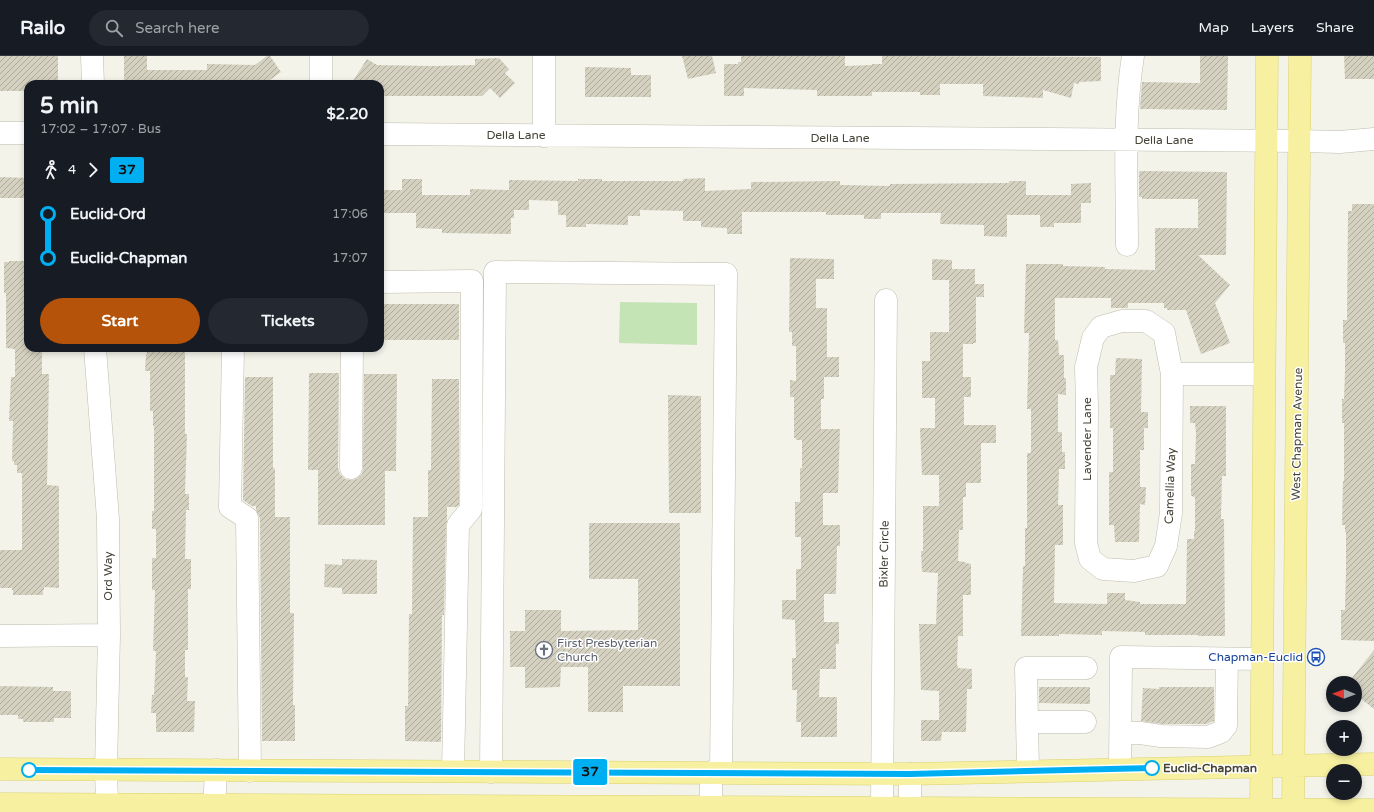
<!DOCTYPE html>
<html lang="en">
<head>
<meta charset="utf-8">
<style>
	body { margin:0; font-family:"Varela Round",sans-serif; background:#242831; color:#f1f3f6; height:100vh; display:flex; flex-direction:column; font-size:15px; white-space:nowrap }
	* { box-sizing:border-box; margin:0 }
	p { font-size:13px; color:#9ea1a6 }
	.icon { flex:none; width:22px; height:22px; fill:none; stroke:currentColor; stroke-width:2; stroke-linecap:round; stroke-linejoin:round }
	.map { position:relative; flex:1; overflow:hidden }
	.side { position:absolute; left:24px; top:24px; width:360px; height:272px; display:flex; flex-direction:column; background:#171b24; border-radius:12px; box-shadow:0 2px 6px #0003 }
	.side>* { flex:none }
	.badge { padding:0 8px; border-radius:3px; font-size:14px; line-height:26px }
	.needle { width:26px; rotate:271deg }
	.buttons { position:absolute; left:1326px; top:620px; display:grid; gap:8px }
	.buttons a { display:grid; place-items:center; width:36px; height:36px; border-radius:50%; background:#171b24; box-shadow:0 2px 6px #0003; font-size:20px }
	.map>.badge { position:absolute; translate:-50% -50%; box-shadow:0 0 0 2px #fff }
	.legs { display:flex; align-items:center; gap:6px; height:44px; padding:0 16px; font-size:13px }
	.legs p { margin-inline-start:auto }
	.headline { display:flex; align-items:center; justify-content:space-between; height:68px; padding:0 16px }
	h1 { font-size:22px; font-weight:700; line-height:30px }
	.button { display:flex; gap:8px; margin-top:auto; padding:8px 16px }
	.button a { flex:1; height:46px; border-radius:24px; background:#b45309; color:#fff; font-size:16px; font-weight:700; line-height:46px; text-align:center }
	.button a+a { background:#242831; color:#f1f3f6 }
	ul { padding:0 16px; list-style:none }
	li { display:flex; align-items:center; gap:14px; height:44px; font-size:15px }
	li i { display:grid; place-items:center; width:6px; height:100%; margin:0 5px; background:currentColor }
	li i::after { content:''; width:10px; height:10px; margin:-5px; border:3px solid; border-radius:50%; background:#171b24 }
	li p { margin-inline-start:auto }
	li:first-child i { background:linear-gradient(#0000 50%,currentColor 0) }
	li:last-child i { background:linear-gradient(currentColor 50%,#0000 0) }
	header { display:flex; align-items:center; gap:24px; box-sizing:border-box; height:56px; padding:0 20px; background:#171b24; border-bottom:1px solid #363941 }
	header strong { font-size:19px }
	nav { display:flex; gap:22px; margin-inline-start:auto; font-size:14px }
	.search { width:280px; height:36px; background:#242831; display:flex; align-items:center; gap:10px; box-sizing:border-box; padding:0 14px; border-radius:22px; color:#9ea1a6; font-size:15px }
	.map>svg:first-child { display:block }
	.green { fill:#c5e4b6 }
	.building { fill:url(#building-hatch) }
	.lines { fill:none; stroke-linecap:round; stroke-linejoin:round }
	.minor-casing { stroke:#bebcad; stroke-width:23 }
	.major-casing { stroke:#dad271; stroke-width:23 }
	.minor { stroke:#fff; stroke-width:22 }
	.major { stroke:#f6f0a0; stroke-width:22 }
	.line-1-casing { stroke:#fff; stroke-width:9 }
	.line-1 { stroke:#00aff2; stroke-width:6 }
	.stop-1-dot { fill:#fff; stroke:#00aff2; stroke-width:2 }
	.labels { text-anchor:middle; dominant-baseline:central; stroke-width:3; stroke-linejoin:round; paint-order:stroke }
	.street-label { font-size:12px; fill:#474438; stroke:#fff }
	.worship-label { font-size:12px; fill:#5b616d; stroke:#fff; text-anchor:start }
	.transit-label { font-size:12px; fill:#164399; stroke:#fff; text-anchor:end }
	.stop-label { font-size:12px; font-weight:bold; fill:#474438; stroke:#fff; text-anchor:start }
</style>
</head>
<body>
<header>
<strong>Railo</strong>
<div class="search"><svg class="icon" aria-label="search" viewBox="0 0 24 24"><circle cx="10" cy="10" r="6"/><path d="M15 15l6 6"/></svg>Search here</div>
<nav><a>Map</a><a>Layers</a><a>Share</a></nav>
</header>
<div class="map">
<svg width="1374" height="756" viewBox="0 0 1374 756">
	<defs>
		<pattern id="building-hatch" width="6" height="6" patternUnits="userSpaceOnUse"><rect width="6" height="6" fill="#d4d1c0"/><path d="M-1 1l2-2M0 6l6-6M5 7l2-2" fill="none" stroke="#aeab9d"/></pattern>
	</defs>
	<rect width="100%" height="100%" fill="#f3f3ea"/>
	<path class="green" d="M620,246l77,1v42l-78,-2z"/>
	<path class="building" d="M0,0h58v28h-30v7h-28z
		M124,0h23v14h60v-6l48,1 12,-9h3l11,16 -17,12h-140z
		M682,0h30l4,17 -28,6z
		M741,0h104v10l27,-1v-1h10v-8l219,1v24l-22,1v2l-5,-1 -3,15 -28,-8v8l-60,-2v-12h-43v11h-20v-3h-48v4h-55v-6l-73,-2v8h-20v-32h14v-2h3z
		M1200,0h28l-1,54 -87,-1 2,-27 58,1z
		M1344,0h30v23h-29z
		M499,2l10,11 -4,4 10,10 -15,15 -10,-10 -8,8h-102v-12h-29l16,-25 10,6 55,1 43,-1v-6z
		M585,11l46,1v7h20v22h-66z
		M1139,115l88,1 -1,83h-28l32,30 -15,18 15,40 -29,11 -15,-44h-19v-2h-3v-5h-36v5h-17v-10h-56v42h3l1,15h5v23h2v17l-8,-1v38h4v20h3v17h-6l-1,36h5v40h-8l-1,58 53,1v-11h18v7l15,2v2h46l1,-65h7v-8h1v-34l-4,-1v-32h4l1,-31 -1,-10h-5v-17h36v70h-4l-1,43h3l1,117h-27v-1h-53v-3l-43,-1v4l-43,-1v2h-38l2,-70h2v-38h2v-75h4v-44h-4l2,-76h-5l2,-69h37v2l42,1v2l50,1v-42h43v-29h-56v-2h-3z
		M0,121l28,1v20h-28z
		M705,122v13l46,-2v-7l89,-1v4l50,1v-2l119,-1v-2h17v14h45v-11l20,-1v20h-10v20h-27v4h-14v-12h-33v22l-23,-1v-11l-44,-1 1,-11h-60v6h-17v-4h-38v-3h-84v22h-15v-6l-26,-1v-6h-18v-10l-43,-1v6h-12v9l-42,-1v3h-20v-12h-8v-14l-29,-1v10h-15v8h-3v16l-69,-1v-4l-26,-1v-15h-36v-23h22v-11h20v16h48v-6l39,1v-10l69,1v-2h24v2h81v-2z
		M1352,148h22v437l-33,-1v-30h4l1,-42v-36h-1v-7h-3l1,-44h1v-58h-2v-24h2l1,-28v-28h-2v-23h4l1,-109h4z
		M790,202l44,1v20h-18v29h11v49h12v20h-15v22h-3v30h19l-2,64h-15v32h17v21h-3l-1,48h-12v28h15v22h-3v25h-16l-1,28h18v40h-36v-15h-5l1,-32h-5v-32h4l-1,-38 -13,-1v-19h14v-31h5v-32h-6v-35h5v-34h2v-28h-6v-2h-2v-41h-4v-17l6,1v-35h-4v-14h-3z
		M932,203l20,1v9h23v15h9v13h-8v46h-3v1h-10v33h8v20h-7v28h32v18h-15v40h-15v14h-3v33h-4l-1,31 7,1 1,1 5,1v31h-8v41h-5l-1,30h1v2l14,1v20h-5l-1,43h-24l-1,9h-20v-21h18v-29l-18,-1 -2,-66h17l2,-51 -16,-1 -1,-21h2v-45h16v-31h-17l-2,-47h15v-30h-13v-37h8v-29h19v-52h-17z
		M9,205h19v87h14v26h7l-2,111 12,1v102l-15,-1v3h-1v5h-30v-5h-1v-2h-12v-38h22v-77h-5v-8h-3v-4h-2l1,-40h-4l2,-44h4v-28l-9,-1v-55h-2v-31h5z
		M380,248h79v36h-79z
		M147,292h38v86h2l-2,60h4v16h-3l-1,49h6v30h-3v61h-3v27h3l-1,24h8l-1,31h-38v-19h-5l1,-18h2l2,-44h-3l2,-61h-3v-32h4v-29h-4v-18h2v-85h-1v-15h-3v-40h-5l1,-17h1z
		M1116,302l26,1 -1,53h7v16h-4v22h-4v37h6l-1,18 -5,-1 -1,38h-24l-1,-17h-5v-53h4v-44h-3v-53h5z
		M309,317h30l-1,95 2,6 5,5 6,1 6,-1 5,-5 1,-6 1,-94h33l-1,97h-11v54h-67v-55h-10z
		M245,321h28v91l2,1v48h15v96h4l-1,92h2v36h-33l-2,-223 -4,-8v-4h-4l-9,-6z
		M432,323h27v126l-3,2h-9v14l-1,4 -2,90h-2l-1,127 -36,-1v-35h3l1,-92h3l1,-97h15v-47h3z
		M668,339l33,1v117h-32z
		M589,467h91v163h-57v26h-35v-45h-27l-1,20 -35,1v-21h-15v-36h15v-21h36v21l77,-1v-51h-49z
		M342,503l35,1v34h-35v-6l-18,-1 1,-23 17,1z
		M1374,594v59l-19,-15v-11h-7z
		M0,630l53,1v4h18v27h-17v4h-31v-3h-5v-4h-18z
		M1039,631h51v17l-51,-1z
		M1159,631h55v34l-8,3h-44l-21,-3 2,-33 16,1z"/>
	<g class="lines">
		<g class="minor-casing">
			<path id="minor" d="M92,0l1,28
				M321,28v-28
				M0,77h28
				M380,78l919,7 41,1 34,-3
				M544,80v-80
				M1127,189c0,-62 -4,-127 6,-189
				M380,226l92,-1 -1,228 -13,16 -5,246
				M1122,265h24l18,12 8,41 -1,139 -5,33 -9,20 -23,5 -31,-2 -13,-10 -4,-16 1,-136 -1,-40 7,-29 8,-11z
				M95,292l13,171 1,116 -3,135 1,34
				M233,292l-3,159 17,11 3,253
				M1172,318h92
				M351,412l1,-120
				M0,580l109,-1
				M1027,666h58
				M1121,677h19l21,3 47,1 13,-5 5,-6v-4l1,-63
				M1120,713l1,-112 142,2
				M1028,714l-2,-102h60
				M491,716l4,-500 231,2 -5,499
				M711,716v40
				M882,752l4,-508
				M910,752v-34
				M214,756l2,-42"/>
		</g>
		<g class="major-casing">
			<path id="major" d="M0,713l910,5 464,-10
				M0,748l1374,6
				M1261,756l6,-756
				M1293,756l7,-756"/>
		</g>
		<use href="#minor" class="minor"/>
		<use href="#major" class="major"/>
	</g>
	<g class="lines">
		<g class="line-1-casing">
			<path id="line-1" d="M29,714l881,4 242,-6"/>
		</g>
		<use href="#line-1" class="line-1"/>
	</g>
	<defs>
		<g id="church-ring" transform="scale(0.9)"><circle r="9.5" fill="#fff" stroke="#6b7280" stroke-width="1.5"/><path d="M-1.2-6h2.4v3.5h3.3v2.4h-3.3V6h-2.4V-.1h-3.3v-2.4h3.3Z" fill="#6b7280"/></g>
		<g id="bus-ring" transform="scale(0.9)"><circle r="9.5" fill="#fff" stroke="#1a4fb4" stroke-width="1.5"/><path d="M-5-6H5V4H4V6H2V4H-2V6H-4V4H-5ZM-3.5-4V0h7V-4ZM-3.5 1.2v1.5H-2V1.2ZM2 1.2v1.5H3.5V1.2Z" fill="#1a4fb4"/></g>
	</defs>
	<g fill-rule="evenodd">
		<use href="#church-ring" x="544" y="594"/>
		<use href="#bus-ring" x="1316" y="601"/>
	</g>
	<g class="stop-1-dot">
		<circle cx="1152" cy="712" r="7"/>
		<circle cx="29" cy="714" r="7"/>
	</g>
	<g class="labels">
		<g class="street-label">
			<text x="516" y="79">Della Lane</text>
			<text x="840" y="82">Della Lane</text>
			<text x="1164" y="84">Della Lane</text>
			<text transform="translate(1297 378) rotate(-89)">West Chapman Avenue</text>
			<text transform="translate(1087 383) rotate(-90)">Lavender Lane</text>
			<text transform="translate(1170 430) rotate(-88)">Camellia Way</text>
			<text transform="translate(884 498) rotate(-89)">Bixler Circle</text>
			<text transform="translate(108 520) rotate(-90)">Ord Way</text>
		</g>
		<g class="worship-label">
			<text x="557" y="587">First Presbyterian<tspan x="557" dy="14">Church</tspan></text>
		</g>
		<g class="transit-label">
			<text x="1303" y="601">Chapman-Euclid</text>
		</g>
		<g class="stop-label">
			<text x="1163" y="712">Euclid-Chapman</text>
		</g>
	</g>
</svg>
<div class="buttons">
<a><svg class="needle" viewBox="-14 -14 28 28"><path d="M0-13l5 13h-10z" fill="#e53935"/><path d="M0 13l5-13h-10z" fill="#9ea1a6"/></svg></a>
<a>+</a>
<a>−</a>
</div>
<b class="badge" style="left:590px;top:716px;background:#00aff2;color:#111">37</b>
<section class="side">
<div class="headline"><div><h1>5 min</h1><p>17:02 – 17:07 · Bus</p></div><b>$2.20</b></div>
<div class="legs"><svg class="icon" aria-label="walk" viewBox="0 0 24 24"><circle cx="13" cy="4" r="2"/><path d="M13 8l-2 6 4 7M11 14l-3 7M7 12l3-4h3l4 4"/></svg>4<svg class="icon" aria-label="forward" viewBox="0 0 24 24"><path d="M9 5l7 7-7 7"/></svg><b class="badge" style="background:#00aff2;color:#111">37</b></div>
<ul>
<li><i style="color:#00aff2"></i><b>Euclid-Ord</b><p>17:06</p></li>
<li><i style="color:#00aff2"></i><b>Euclid-Chapman</b><p>17:07</p></li>
</ul>
<div class="button"><a>Start</a><a>Tickets</a></div>
</section>
</div>
</body>
</html>
